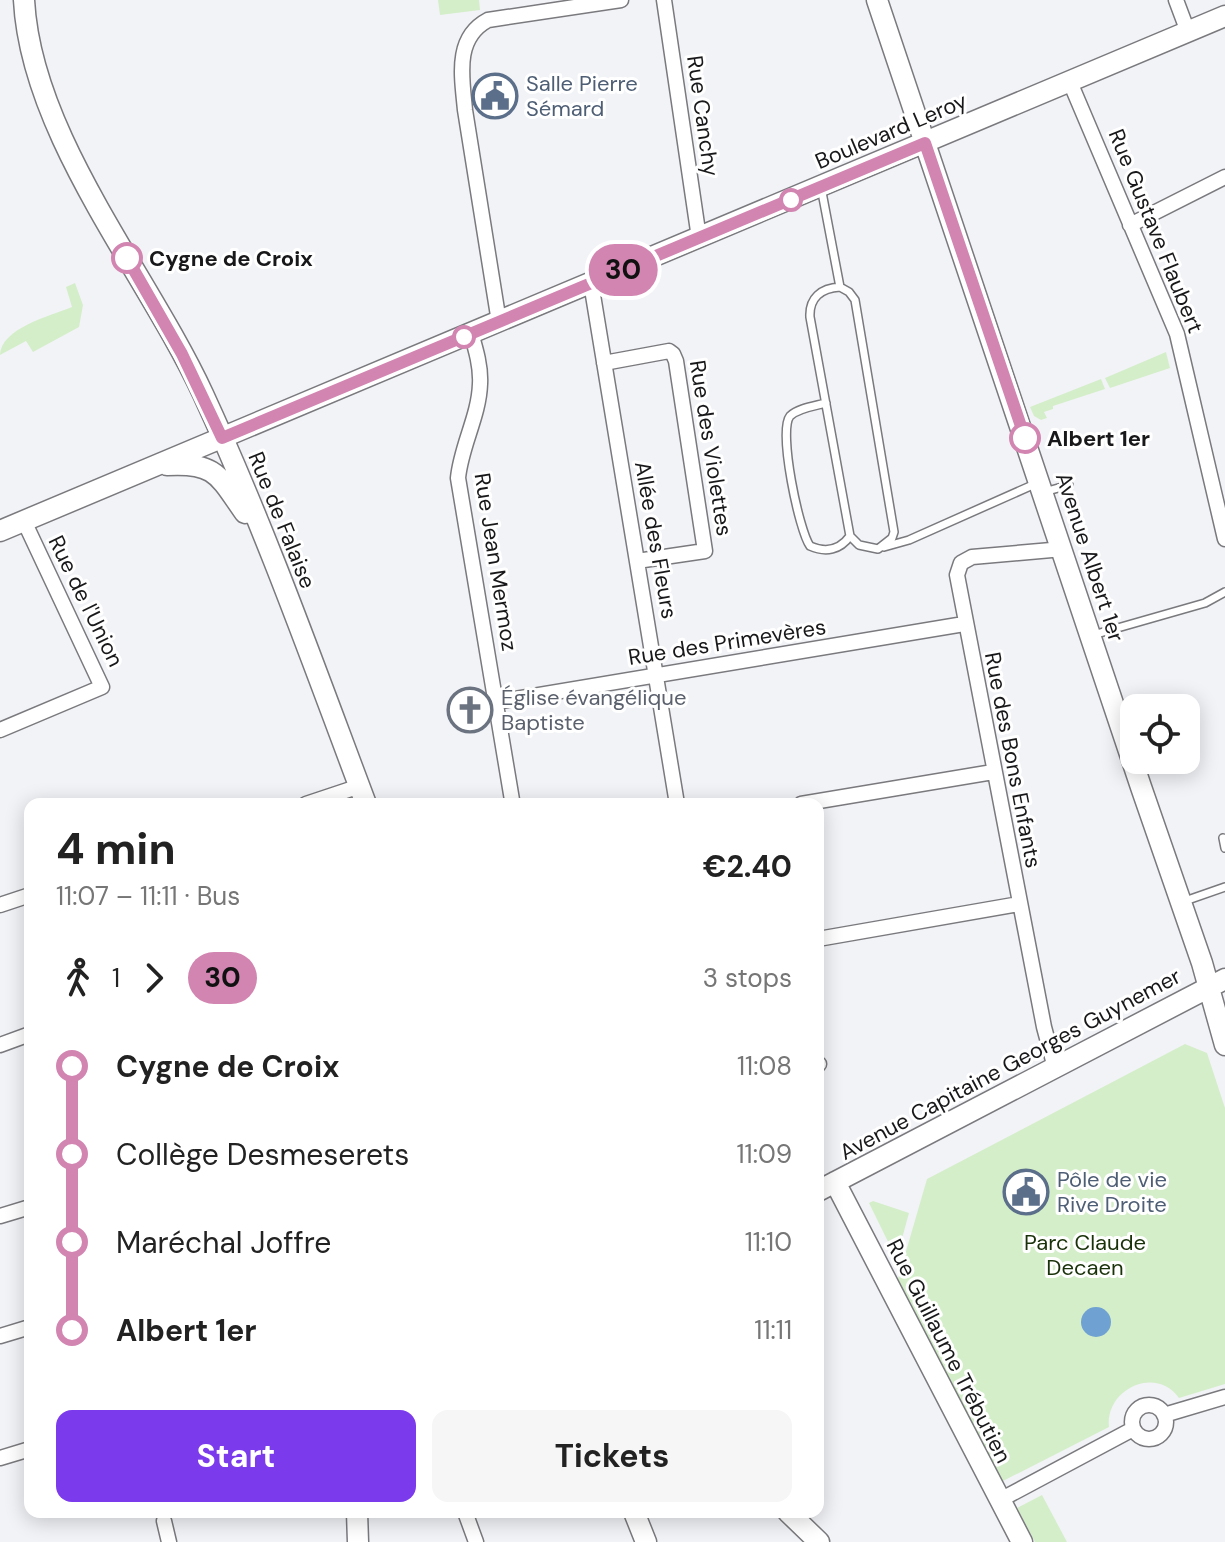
<!DOCTYPE html>
<html lang="en">
<head>
<meta charset="utf-8">
<style>
	body { margin:0; font-family:"DM Sans",sans-serif; background:#f6f6f6; color:#222; height:100vh; display:flex; flex-direction:column; font-size:30px; white-space:nowrap }
	* { box-sizing:border-box; margin:0 }
	p { font-size:26px; color:#767676 }
	.icon { flex:none; width:44px; height:44px; fill:none; stroke:currentColor; stroke-width:2; stroke-linecap:round; stroke-linejoin:round }
	.map { position:relative; flex:1; overflow:hidden }
	.details { position:absolute; left:24px; top:798px; width:800px; height:720px; display:flex; flex-direction:column; background:#fff; border-radius:16px; box-shadow:0 4px 20px #0003 }
	.details>* { flex:none }
	.badge { padding:0 16px; border-radius:26px; font-size:28px; line-height:52px }
	.controls { position:absolute; left:1120px; top:694px; display:grid; gap:16px }
	.controls a { display:grid; place-items:center; width:80px; height:80px; border-radius:16px; background:#fff; box-shadow:0 4px 20px #0003; font-size:40px }
	.map>.badge { position:absolute; translate:-50% -50%; box-shadow:0 0 0 4px #fff }
	.legs { display:flex; align-items:center; gap:12px; height:88px; padding:0 32px; font-size:26px }
	.legs p { margin-inline-start:auto }
	.head { display:flex; align-items:center; justify-content:space-between; height:136px; padding:0 32px }
	h1 { font-size:44px; font-weight:700; line-height:60px }
	.primary-button { display:flex; gap:16px; margin-top:auto; padding:16px 32px }
	.primary-button a { flex:1; height:92px; border-radius:16px; background:#7c3aed; color:#fff; font-size:32px; font-weight:700; line-height:92px; text-align:center }
	.primary-button a+a { background:#f6f6f6; color:#222 }
	ul { padding:0 32px; list-style:none }
	li { display:flex; align-items:center; gap:28px; height:88px; font-size:30px }
	li i { display:grid; place-items:center; width:12px; height:100%; margin:0 10px; background:currentColor }
	li i::after { content:''; width:20px; height:20px; margin:-10px; border:6px solid; border-radius:50%; background:#fff }
	li p { margin-inline-start:auto }
	li:first-child i { background:linear-gradient(#0000 50%,currentColor 0) }
	li:last-child i { background:linear-gradient(currentColor 50%,#0000 0) }
	.map>svg:first-child { display:block }
	.green { fill:#d5eeca }
	.water { fill:#6fa2d2 }
	.lines { fill:none; stroke-linecap:round; stroke-linejoin:round }
	.lane-casing { stroke:#7a7a7e; stroke-width:10 }
	.street-casing { stroke:#7a7a7e; stroke-width:17 }
	.secondary-casing { stroke:#7a7a7e; stroke-width:23 }
	.lane { stroke:#fff; stroke-width:7 }
	.street { stroke:#fff; stroke-width:14 }
	.secondary { stroke:#fff; stroke-width:20 }
	.line-1-casing { stroke:#fff; stroke-width:18 }
	.line-1 { stroke:#d285b1; stroke-width:12 }
	.stop-1-dot { fill:#fff; stroke:#d285b1; stroke-width:4 }
	.labels { text-anchor:middle; dominant-baseline:central; stroke-width:6; stroke-linejoin:round; paint-order:stroke }
	.service-label { font-size:22px; fill:#4e5e75; stroke:#fff; text-anchor:start }
	.street-label { font-size:22px; fill:#18181a; stroke:#fff }
	.stop-label { font-size:22px; font-weight:bold; fill:#18181a; stroke:#fff; text-anchor:start }
	.worship-label { font-size:22px; fill:#5b616d; stroke:#fff; text-anchor:start }
	.park-label { font-size:22px; fill:#193209; stroke:#fff }
</style>
</head>
<body>
<div class="map">
<svg width="1225" height="1542" viewBox="0 0 1225 1542">
	<rect width="100%" height="100%" fill="#f2f3f7"/>
	<path class="green" d="M438,0h41l1,10 -40,5z
		M75,283l8,22 -4,22 -46,25 -7,-11 -26,14c1,-27 50,-39 72,-48l-6,-20z
		M1166,352l4,16 -60,20 -5,-10z
		M1101,379l4,10 -52,17v3l-9,3 3,6 -6,2 -7,-4 -4,-9z
		M1185,1044l22,9 18,55v276l-46,14c-23,-33 -74,-9 -70,29l-106,54 -105,-202 29,-100z
		M873,1201l36,12 -11,40 -4,1 -25,-51z
		M1042,1495l25,47h-32l-18,-34z"/>
	<path class="water" d="M1081 1322a15 15 0 1 1 30 0a15 15 0 1 1-30 0Z"/>
	<g class="lines">
		<g class="lane-casing">
			<path id="lane" d="M821,187l19,100
				M840,287l9,5 6,8 39,232 -2,6 -14,11 -19,-4 -9,-9 -40,-219c-1,-19 11,-29 30,-30z
				M826,403c-11,3 -28,5 -36,13 -12,15 9,115 20,130 16,7 30,4 40,-10
				M1044,492l25,-7
				M884,547l25,-7 126,-56
				M1093,635l112,-32 20,-11
				M1223,838l2,10
				M1182,902l43,-15"/>
		</g>
		<g class="street-casing">
			<path id="street" d="M664,0l35,238
				M1176,0l12,32
				M1070,82l107,252 48,205
				M1130,225l95,-48
				M591,283l86,521
				M499,322l-34,-212c-3,-33 -11,-72 23,-90l133,-20
				M471,333c5,17 10,34 9,51 -1,32 -19,62 -22,94l54,322
				M604,363l65,-12 4,3 3,7 29,190 -68,10
				M496,702l468,-78
				M0,730l102,-43 -78,-166
				M306,804l54,-18
				M801,804l192,-32
				M0,905l30,-10
				M818,939l201,-35
				M0,1045l30,-11
				M818,1065l1,-1
				M1055,1068l-11,-41 -87,-452 4,-12 11,-6 91,-8
				M0,1216l30,-9
				M0,1336l30,-9
				M1132 1422a17 17 0 1 1 34 0a17 17 0 1 1-34 0Z
				M1164,1415l61,-18
				M0,1458l30,-9
				M1000,1500l133,-71
				M465,1512l11,30
				M164,1521l5,21"/>
		</g>
		<g class="secondary-casing">
			<path id="secondary" d="M24,0c7,136 123,273 179,394 62,134 111,272 163,410
				M877,0l264,787 61,176 23,82
				M167,465c49,-3 52,11 78,48
				M0,531l1225,-515
				M835,1182l187,360
				M818,1191l407,-212
				M357,1512l1,30
				M634,1512l12,30
				M788,1512l31,30"/>
		</g>
		<use href="#lane" class="lane"/>
		<use href="#street" class="street"/>
		<use href="#secondary" class="secondary"/>
	</g>
	<g class="lines">
		<g class="line-1-casing">
			<path id="line-1" d="M127,258l55,96 40,84 703,-295 100,295"/>
		</g>
		<use href="#line-1" class="line-1"/>
	</g>
	<defs>
		<g id="civic-ring" transform="scale(2.3)"><circle r="9.5" fill="#fff" stroke="#5c6f8a" stroke-width="1.5"/><path d="M-.6-6.5H3V-4.5H.6V-3L4-1V1h2V6H-6V1h2V-1L-.6-3ZM-1.2 2.5V6h2.4V2.5Z" fill="#5c6f8a"/></g>
		<g id="church-ring" transform="scale(2.3)"><circle r="9.5" fill="#fff" stroke="#6b7280" stroke-width="1.5"/><path d="M-1.2-6h2.4v3.5h3.3v2.4h-3.3V6h-2.4V-.1h-3.3v-2.4h3.3Z" fill="#6b7280"/></g>
	</defs>
	<g fill-rule="evenodd">
		<use href="#civic-ring" x="495" y="96"/>
		<use href="#church-ring" x="470" y="710"/>
		<use href="#civic-ring" x="1026" y="1192"/>
	</g>
	<g class="stop-1-dot">
		<circle cx="791" cy="200" r="10"/>
		<circle cx="127" cy="258" r="14"/>
		<circle cx="464" cy="337" r="10"/>
		<circle cx="1025" cy="438" r="14"/>
	</g>
	<g class="labels">
		<g class="service-label">
			<text x="526" y="83">Salle Pierre<tspan x="526" dy="25">Sémard</tspan></text>
			<text x="1057" y="1179">Pôle de vie<tspan x="1057" dy="25">Rive Droite</tspan></text>
		</g>
		<g class="street-label">
			<text transform="translate(703 116) rotate(82)">Rue Canchy</text>
			<text transform="translate(891 131) rotate(-23)">Boulevard Leroy</text>
			<text transform="translate(1156 231) rotate(68)">Rue Gustave Flaubert</text>
			<text transform="translate(711 448) rotate(81)">Rue des Violettes</text>
			<text transform="translate(282 520) rotate(68)">Rue de Falaise</text>
			<text transform="translate(656 540) rotate(80)">Allée des Fleurs</text>
			<text transform="translate(1090 557) rotate(72)">Avenue Albert 1er</text>
			<text transform="translate(496 562) rotate(81)">Rue Jean Mermoz</text>
			<text transform="translate(86 601) rotate(64)">Rue de l'Union</text>
			<text transform="translate(727 642) rotate(-9)">Rue des Primevères</text>
			<text transform="translate(1013 760) rotate(79)">Rue des Bons Enfants</text>
			<text transform="translate(1010 1064) rotate(-28)">Avenue Capitaine Georges Guynemer</text>
			<text transform="translate(949 1351) rotate(63)">Rue Guillaume Trébutien</text>
		</g>
		<g class="stop-label">
			<text x="149" y="258">Cygne de Croix</text>
			<text x="1047" y="438">Albert 1er</text>
		</g>
		<g class="worship-label">
			<text x="501" y="697">Église évangélique<tspan x="501" dy="25">Baptiste</tspan></text>
		</g>
		<g class="park-label">
			<text x="1085" y="1242">Parc Claude<tspan x="1085" dy="25">Decaen</tspan></text>
		</g>
	</g>
</svg>
<div class="controls">
<a><svg class="icon" aria-label="locate" viewBox="0 0 24 24"><circle cx="12" cy="12" r="6"/><path d="M12 2v4M12 18v4M2 12h4M18 12h4"/></svg></a>
</div>
<b class="badge" style="left:623px;top:270px;background:#d285b1;color:#111">30</b>
<section class="details">
<div class="head"><div><h1>4 min</h1><p>11:07 – 11:11 · Bus</p></div><b>€2.40</b></div>
<div class="legs"><svg class="icon" aria-label="walk" viewBox="0 0 24 24"><circle cx="13" cy="4" r="2"/><path d="M13 8l-2 6 4 7M11 14l-3 7M7 12l3-4h3l4 4"/></svg>1<svg class="icon" aria-label="forward" viewBox="0 0 24 24"><path d="M9 5l7 7-7 7"/></svg><b class="badge" style="background:#d285b1;color:#111">30</b><p>3 stops</p></div>
<ul>
<li><i style="color:#d285b1"></i><b>Cygne de Croix</b><p>11:08</p></li>
<li><i style="color:#d285b1"></i><span>Collège Desmeserets</span><p>11:09</p></li>
<li><i style="color:#d285b1"></i><span>Maréchal Joffre</span><p>11:10</p></li>
<li><i style="color:#d285b1"></i><b>Albert 1er</b><p>11:11</p></li>
</ul>
<div class="primary-button"><a>Start</a><a>Tickets</a></div>
</section>
</div>
</body>
</html>
